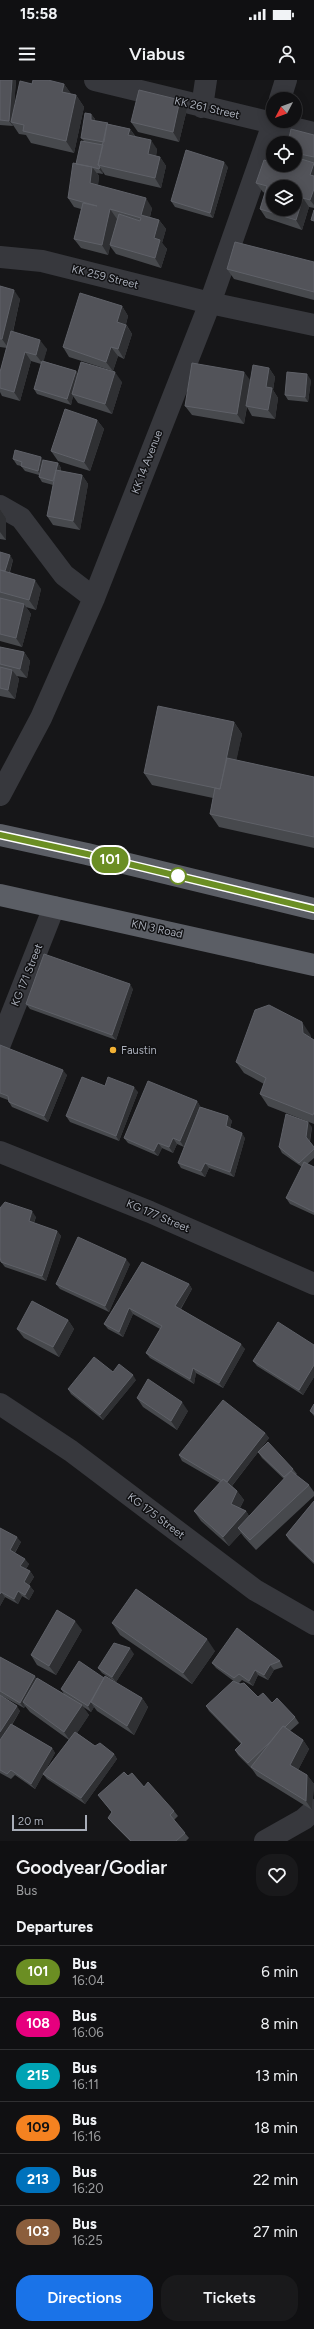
<!DOCTYPE html>
<html lang="en">
<head>
<meta charset="utf-8">
<style>
	body { margin:0; font-family:Figtree,sans-serif; background:#19191b; color:#f1f3f6; height:100vh; display:flex; flex-direction:column; font-size:15px; white-space:nowrap }
	* { box-sizing:border-box; margin:0 }
	p { font-size:13px; color:#9c9d9f }
	.icon { flex:none; width:22px; height:22px; fill:none; stroke:currentColor; stroke-width:2; stroke-linecap:round; stroke-linejoin:round }
	.map { position:relative; height:1761px; overflow:hidden }
	.side { display:flex; flex-direction:column; background:#101012; flex:1 }
	.side>* { flex:none }
	.badge { padding:0 8px; border-radius:13px; font-size:14px; line-height:26px }
	.needle { width:26px; rotate:229deg }
	.fabs { position:absolute; left:266px; top:12px; display:grid; gap:8px }
	.fabs a { display:grid; place-items:center; width:36px; height:36px; border-radius:50%; background:#101012; box-shadow:0 2px 10px #0003,0 0 0 1px #303032; font-size:20px }
	.scale { position:absolute; left:12px; bottom:10px; width:75px; box-sizing:border-box; padding-left:4px; border:2px solid #a8adb8; border-top:0; font-size:11px; line-height:14px; white-space:nowrap; color:#a8adb8; -webkit-text-stroke:3px #111113; paint-order:stroke }
	.map>.badge { position:absolute; translate:-50% -50%; box-shadow:0 0 0 2px #fff }
	h2 { padding:0 16px; font-size:15px; line-height:36px }
	.round { display:grid; place-items:center; flex:none; width:42px; height:42px; border-radius:16px; background:#19191b }
	.head { display:flex; align-items:center; justify-content:space-between; height:68px; padding:0 16px }
	h1 { font-size:19px; font-weight:600; line-height:30px }
	.button { display:flex; gap:8px; margin-top:auto; padding:8px 16px }
	.button a { flex:1; height:46px; border-radius:16px; background:#1a73e8; color:#fff; font-size:16px; font-weight:600; line-height:46px; text-align:center }
	.button a+a { background:#19191b; color:#f1f3f6 }
	ul { padding:0; list-style:none }
	li { display:flex; align-items:center; gap:12px; height:52px; padding:0 16px; border-top:1px solid #303032 }
	li div { flex:1 }
	li b { display:block; font-size:15px }
	li em { font-style:normal }
	li .badge { min-width:44px; font-weight:700; text-align:center }
	.status { display:flex; justify-content:space-between; align-items:center; height:28px; padding:0 20px; background:#101012; direction:ltr }
	.status svg { height:11px; fill:currentColor }
	header { display:flex; justify-content:space-between; align-items:center; height:52px; padding:0 16px; background:#101012; font-size:18px; font-weight:600 }
	.map>svg:first-child { display:block }
	.lines { fill:none; stroke-linecap:round; stroke-linejoin:round }
	.minor { stroke:#37383d; stroke-width:22 }
	.trunk { stroke:#5b5e65; stroke-width:22 }
	.wall { fill:#47494d }
	.shaded-wall { fill:#2f3033 }
	.building { fill:#525359; stroke:#5f6168; fill-rule:evenodd }
	.line-casing { stroke:#fff; stroke-width:9 }
	.line { stroke:#6b8e23; stroke-width:6 }
	.stop-dot { fill:#fff; stroke:#6b8e23; stroke-width:2 }
	.poi-dot { fill:#f2b134; stroke:#111113; stroke-width:1.5 }
	.labels { text-anchor:middle; dominant-baseline:central; stroke-width:3; stroke-linejoin:round; paint-order:stroke }
	.street-label { font-size:11px; fill:#a8adb8; stroke:#111113 }
	.poi-label { font-size:11px; fill:#a8adb8; stroke:#111113; text-anchor:start }
</style>
</head>
<body>
<div class="status"><b>15:58</b><svg viewBox="0 0 49 12"><path d="M0 12V9h3v3zM5 12V6h3v6zM10 12V3h3v9zM15 12V0h3v12zM26 1h20v11H26zM47 4h2v5h-2z"/></svg></div>
<header><svg class="icon" aria-label="menu" viewBox="0 0 24 24"><path d="M4 6h16M4 12h16M4 18h16"/></svg>Viabus<svg class="icon" aria-label="person" viewBox="0 0 24 24"><circle cx="12" cy="8" r="4"/><path d="M4 21q1-7 8-7t8 7"/></svg></header>
<div class="map">
<svg width="314" height="1761" viewBox="0 0 314 1761">
	<rect width="100%" height="100%" fill="#161618"/>
	<g class="lines">
		<path class="minor" d="M95,0l219,53
			M280,19l6,-19
			M202,27l4,-27
			M0,177l42,4 168,42 104,22
			M0,426l21,12 43,57 30,23
			M0,715l41,-77 53,-120 116,-295 64,-182
			M0,964l54,-137
			M0,1072l150,60 164,72
			M0,1324l71,47 184,139 59,34
			M265,1761l39,-22 10,-9"/>
		<path class="trunk" d="M0,755l87,19 227,55
			M0,815l314,70"/>
	</g>
	<path class="wall" d="M0,0h16l-2,26 18,-22h32l7,10 5,1 8,12 -10,46 -43,-10 -5,-8 -7,-1 -6,-9v1l-13,-1z
		M187,29l-8,33 -41,-10 -7,-10z
		M91,34l4,5v2l35,8 6,8 21,12 -1,7 4,1 6,9 -5,22 -56,-13 -2,-3v2l-6,-1 2,3 -1,9 54,23 -2,9 9,3 7,9 -4,14 5,6 -6,19 -45,-14 -6,-8 -2,9 -27,-7 -7,-9 7,-30 -7,-2 -6,-9 8,-34 8,-23 -3,-3z
		M314,55v73l-5,-1 -7,23 -36,-12 -6,-9 5,-16 -2,-1 -7,-9 39,-18v-22z
		M228,87l-15,51 -38,-11 -4,-6z
		M314,182v38l-80,-21 -7,-10z
		M0,206l20,13 -7,33 34,17 -4,12 33,10 2,3 44,8 -10,32 -34,-11 -5,-7 -2,9 -34,-11 -3,-5 7,-25 -10,-3 -11,40 -18,-5 -2,-4v-20l7,-24 -7,-1z
		M122,226l6,10 -2,8 6,10 -8,25 -6,-3 -5,15 -44,-14 -6,-10z
		M269,288l6,9 -2,13 5,8 -3,21 -23,-3 -5,-9 -3,17 -52,-9 -7,-9 65,-25z
		M311,300l-3,22 -20,-2 -3,-5z
		M97,340l7,9 -14,42 -32,-10 -7,-10z
		M13,379l30,1 15,3 3,5v3l21,4 6,9 -8,46 -27,-5 -6,-9 6,-31 -11,-3 -3,-5v-2l-14,-4 -4,-5 -4,-1z
		M0,429l6,9v22l-6,-1z
		M0,472l13,8 -3,12 31,17 -5,21 -10,-3 5,7 -9,33 -22,-6z
		M0,567l24,5 6,9 -3,17 -10,-2 2,3 -4,20 -15,-3z
		M234,642l8,12 -6,26 78,17v71l-95,-21 -9,-13 3,-16 -61,-13 -8,-12z
		M133,909l-17,51 -86,-31 -4,-5z
		M310,954l1,4 3,2v84l-46,-18 -8,-12 4,-10 -20,-11 -8,-11z
		M0,965l67,30 -19,47 -36,-15 -3,-5 -1,-2 -8,-3z
		M105,1006l33,6 -19,49 -49,-19 -4,-6z
		M197,1021l3,5v1l28,9 4,5 -2,7 15,10 -11,39 -25,-9 -4,9 -24,-9 -3,-5 19,-48 -13,32 -7,-3 -4,9 -11,-5 -4,8 -30,-13 -4,-5z
		M312,1047l-2,15 4,5v11l-7,6 7,3v48l-24,-11 -4,-6 16,-31 -20,-14 -3,-6z
		M0,1128l36,9 -2,6 23,8 4,5 -15,45 -41,-14 -4,-5 -1,-3z
		M142,1182l47,22 3,5 -11,20 64,40 -22,39 -27,-15 -2,11 -44,-26 -4,-5 14,-24 -27,-15 -10,23 -15,-8 -4,-5z
		M130,1184l-21,48 -49,-23 -4,-5z
		M68,1240l6,9 -15,28 -35,-19 -7,-9z
		M314,1265v32l-11,18 -46,-29 -4,-5z
		M136,1300l-33,40 -32,-26 -3,-5z
		M137,1318l51,13 -11,19 -34,-23z
		M314,1324v12l-4,-5z
		M265,1353l4,5 -37,48 5,5 7,9 -4,8 6,3 3,5 35,-37 -22,-21 -4,-6 35,17 4,5 -1,1 13,10 5,7v4l-58,54 -12,-13 -3,-4 -12,13 -28,-25 -7,-10 26,-28 -38,-22 -3,-6z
		M314,1421v63l-25,-24 -3,-5z
		M0,1448l21,14 -6,11 14,11 -3,5 4,2 4,6 -5,8 5,6 -5,9 -7,-4 -4,8 -13,-7 -5,9z
		M112,1543l103,28 -23,33 -72,-49z
		M82,1550l-26,45 -19,-10 -6,-10z
		M134,1574l-18,28 -14,-9 -4,-5z
		M0,1577l64,37 -3,-5 43,-11 38,20 6,9 -14,28 -37,-24 -3,-4 -3,5 -9,-6 7,9 -12,18 18,13 19,8 3,5 -32,45 -38,-25 -4,-5 26,-34 -39,-28 -5,-6 -1,2 -24,-13z
		M280,1581l3,6 -9,3 -6,10 -10,-5 -5,11 -11,-6 -3,3 19,14 14,6 23,14 4,6 -9,8 13,9 6,9 -11,21 9,5 7,9 -2,26 -55,-34 -5,-7 -14,-14 -3,-5 6,-6 -32,-33 -3,-5 29,-24 -19,-14 -4,-5z
		M0,1615l20,16 -8,14 40,23 3,5 -20,36 -20,-14 -4,4 -11,-6z
		M128,1696l16,11 30,24 4,5 -4,4 15,18 -3,3h-56l-18,-18 -4,-5 4,-6 -14,-17z"/>
	<path class="shaded-wall" d="M12,0h4l-3,42h-2l2,3v1l-4,-5z
		M64,4l8,11 -10,-3z
		M76,15l8,12 -10,46 -8,-12z
		M180,20l7,9 -8,33 -6,-10z
		M91,34l4,5 -1,7 -3,-6z
		M130,49l6,9 -8,-3z
		M151,60l6,9 -2,14 -7,-9z
		M160,77l6,9 -5,22 -6,-10z
		M224,82l4,5 -15,51 -3,-5z
		M314,83v17l-4,-5z
		M92,87l7,9 -2,16 -7,-9z
		M100,87l3,5v2l-4,-5z
		M314,109v16l-4,-5z
		M146,118l6,10 -4,16 -7,-9z
		M303,118l6,9 -7,23 -6,-10z
		M110,129l7,10 -9,36 -6,-10z
		M159,140l7,9 -4,14 5,6 -6,19 -6,-10 -1,-20z
		M14,210l6,9 -11,50 -7,-10z
		M122,226l6,10 -4,15 -7,-9z
		M126,245l6,9 -8,25 -6,-10z
		M40,260l7,9 -4,15 -7,-9z
		M111,267l7,9 -5,15 -7,-9z
		M25,272l6,9 -11,40 -6,-9z
		M269,288l6,9 -2,13 5,8 -3,21 -7,-9 -2,-23z
		M76,291l3,6 -7,17 1,2 -2,9 -4,-6z
		M115,292l7,10 -10,32 -7,-10z
		M244,292l7,9 -7,43 -7,-10z
		M307,294l4,6 -3,22 -3,-5z
		M97,340l7,9 -14,42 -6,-9z
		M41,377l4,5 -4,14 -3,-5z
		M58,383l3,5 -4,18 -4,-5z
		M82,395l6,9 -8,46 -7,-9z
		M0,429l6,9v22l-6,-8z
		M10,475l3,5 -5,16 -3,-5z
		M35,500l6,9 -5,21 -7,-10z
		M24,524l7,10 -9,33 -6,-9z
		M24,572l6,9 -3,17 -7,-9z
		M12,590l7,9 -4,20 -7,-9z
		M234,642l8,12 -14,67 -8,-12z
		M130,904l3,5 -17,51 -4,-5z
		M302,942l8,12 2,11 -9,-12z
		M63,990l4,5 -19,47 -4,-6z
		M134,1007l4,5 -19,49 -3,-5z
		M197,1021l3,5 -16,41 -4,-6z
		M228,1036l4,5 -3,10 -3,-5z
		M308,1042l4,5 -3,16 -3,-6z
		M242,1053l3,5 -11,39 -4,-5z
		M173,1058l4,6 -4,9 -4,-6z
		M158,1063l4,5 -4,8 -4,-5z
		M205,1083l4,5 -4,9 -4,-6z
		M32,1131l4,6 -4,9 -3,-5z
		M57,1151l4,5 -15,45 -4,-5z
		M126,1179l4,5 -21,48 -4,-6z
		M189,1204l3,5 -13,22 -4,-5z
		M129,1228l4,6 -10,23 -4,-5z
		M68,1240l6,9 -15,28 -6,-10z
		M241,1264l4,5 -22,39 -4,-5z
		M314,1285v12l-11,18 -4,-5z
		M193,1288l3,5 -2,11 -4,-5z
		M133,1295l3,5 -33,40 -3,-5z
		M182,1322l6,9 -11,19 -6,-9z
		M265,1353l4,5 -39,50 -4,-5z
		M237,1411l7,9 -7,13 -6,-9z
		M246,1431l6,10 -14,7 3,5 -12,13 -6,-9z
		M17,1457l4,5 -8,13 -3,-5z
		M25,1479l4,5 -5,8 -4,-6z
		M30,1491l4,6 -7,11 -3,-6z
		M30,1506l4,5 -5,9 -4,-5z
		M18,1511l4,5 -4,8 -4,-5z
		M1,1512l4,5 -5,9v-12z
		M75,1541l7,9 -26,45 -7,-9z
		M207,1559l8,12 -23,33 -9,-11z
		M130,1568l4,6 -18,28 -4,-5z
		M270,1585l4,5 -6,10 -4,-5z
		M255,1590l3,5 -5,11 -4,-5z
		M35,1596l3,5 -15,21 2,4 -1,2 -4,-5z
		M142,1618l6,9 -14,28 -7,-9z
		M91,1622l3,5 -3,5 -3,-6z
		M82,1625l7,10 -18,27 -7,-10z
		M17,1626l3,5 -20,32v-11z
		M303,1660l6,9 -13,25 -6,-9z
		M52,1668l3,5 -20,36 -4,-5z
		M114,1674l3,5 -32,45 -4,-6z
		M307,1695l7,9 -2,26 -6,-9z"/>
	<path class="building" d="M0,0h12l-3,41 -9,-1z
		M33,0h15l16,4 -2,8 14,3 -10,46 -43,-10 1,-6 -13,-3 9,-41 12,3z
		M139,10l41,10 -7,32 -42,-10z
		M85,33l6,1v6l17,3 -1,1 -3,18 -23,-4z
		M107,44l23,5 -2,6 23,5 -3,14 12,3 -5,21 -57,-13z
		M291,49l23,6v22l-19,-4v-10h-7z
		M81,61l22,4 -5,20 2,2 -1,2 -7,-2 -16,-3z
		M186,70l38,12 -14,51 -39,-12z
		M295,77l19,6 -4,12 4,1v13l-4,11 -7,-2 -7,22 -36,-11 7,-23 -11,-3 8,-23 9,3v2h22zM273,107h22v22h-22z
		M73,83l19,4 -2,16 56,15 -5,17 18,5 -5,18 6,2 -5,18 -45,-13 9,-31 21,7 1,-3 -31,-9 -8,36 -28,-6 9,-36 14,3 -29,-8z
		M314,130v11l-3,-1z
		M235,162l79,20v30l-87,-23z
		M0,206l14,4 -12,49h-2z
		M80,213l42,13 -5,16 9,3 -8,24 -7,-2 -5,15 -43,-15z
		M11,251l29,9 -4,15 -11,-3 -11,40 -14,-4v-16z
		M42,281l34,10 -9,28 -33,-10z
		M81,282l34,10 -10,32 -33,-10z
		M192,283l52,9 -7,42 -52,-8z
		M253,285l16,3 -3,19 6,1 -4,22 -22,-4z
		M287,292l20,2 -2,23 -20,-2z
		M65,329l32,11 -13,42 -33,-11z
		M15,370l26,7 -3,14 -17,-5 1,-4 -9,-3z
		M43,380l15,3 -5,18 -14,-4z
		M56,390l26,5 -9,46 -26,-5z
		M0,472l10,3 -5,16 -5,-1z
		M0,490l35,10 -6,20 -29,-8z
		M0,518l24,6 -8,34 -16,-4z
		M0,567l24,5 -4,17 -20,-5z
		M0,587l12,3 -4,20 -8,-2z
		M158,626l76,16 -14,67 -76,-16z
		M227,678l87,19v60l-104,-23 5,-26 5,1z
		M44,874l86,30 -18,51 -86,-31z
		M269,925l33,17 1,11 11,7v72l-1,3 -53,-21 6,-16 -30,-16 19,-52z
		M0,965l63,25 -19,46 -35,-14 -1,-6 -8,-3z
		M82,997l23,9 3,-9 26,10 -18,49 -50,-20z
		M148,1001l49,20 -17,40 -7,-3 -4,9 -11,-4 -4,8 -30,-13z
		M200,1027l28,9 -2,10 16,7 -12,39 -25,-9 -4,8 -23,-8z
		M286,1034l22,8 -2,15 8,10v2l-15,14 -20,-16z
		M304,1082l10,5v45l-28,-14z
		M5,1122l27,9 -3,10 28,10 -15,45 -41,-14 -1,-5v-49z
		M78,1157l48,22 -21,47 -49,-22z
		M142,1182l47,22 -14,22 66,38 -22,39 -26,-15 -3,11 -44,-26 16,-27 -33,-18 -10,24 -15,-8z
		M32,1221l36,19 -15,27 -36,-18z
		M278,1242l36,23v20l-15,25 -46,-29z
		M94,1277l19,15 6,-8 14,11 -33,40 -32,-26z
		M148,1299l34,23 -11,19 -34,-23z
		M223,1320l42,33 -38,49 -4,-3 -1,2 -43,-26z
		M314,1324v10l-4,-3z
		M268,1362l25,27 -9,8 -26,-25z
		M291,1391l18,14 -59,55 -12,-12z
		M223,1399l14,12 -6,13 15,7 -23,26 -29,-26z
		M314,1421v61l-28,-27z
		M0,1448l17,9 -7,13 15,9 -5,7 10,5 -6,11 6,4 -5,9 -7,-4 -4,8 -13,-7 -1,2z
		M136,1509l71,50 -24,34 -71,-50z
		M57,1530l18,11 -26,45 -18,-11z
		M237,1548l43,33 -10,4 -6,10 -9,-5 -6,11 -10,-7 -5,4 -22,-15z
		M114,1563l16,5 -18,29 -14,-9z
		M0,1577l35,19 -15,27 -20,-12z
		M79,1581l25,17 -16,28 -27,-17z
		M105,1596l37,22 -15,28 -36,-24z
		M37,1598l45,27 -18,27 -41,-30z
		M233,1601l7,3 4,-1 14,14 5,-4 9,10 5,-5 18,19 -10,10 -2,-1 -13,16 -22,21 -13,-13 7,-7 -36,-37z
		M0,1615l17,11 -17,26z
		M11,1644l41,24 -21,36 -20,-14 -4,4 -7,-4v-30z
		M283,1646l20,14 -13,25 17,10 -1,26 -55,-34z
		M75,1652l20,14 5,-3 14,11 -33,44 -38,-24z
		M124,1692l4,4 4,-3 12,14 4,-5 26,29 -4,4 15,18 -9,8h-45l-23,-23 4,-6 -14,-17z"/>
	<g class="lines">
		<g class="line-casing">
			<path id="line" d="M0,755l87,19 227,55"/>
		</g>
		<use href="#line" class="line"/>
	</g>
	<circle class="stop-dot" cx="178" cy="796" r="8"/>
	<circle class="poi-dot" cx="113" cy="970" r="4"/>
	<g class="labels">
		<g class="street-label">
			<text transform="translate(207 28) rotate(13)">KK 261 Street</text>
			<text transform="translate(105 197) rotate(14)">KK 259 Street</text>
			<text transform="translate(147 382) rotate(-69)">KK 14 Avenue</text>
			<text transform="translate(157 849) rotate(12)">KN 3 Road</text>
			<text transform="translate(27 895) rotate(-68)">KG 171 Street</text>
			<text transform="translate(158 1136) rotate(23)">KG 177 Street</text>
			<text transform="translate(156 1436) rotate(37)">KG 175 Street</text>
		</g>
		<g class="poi-label">
			<text x="121" y="970">Faustin</text>
		</g>
	</g>
</svg>
<div class="fabs">
<a><svg class="needle" viewBox="-14 -14 28 28"><path d="M0-13l5 13h-10z" fill="#e53935"/><path d="M0 13l5-13h-10z" fill="#9c9d9f"/></svg></a>
<a><svg class="icon" aria-label="locate" viewBox="0 0 24 24"><circle cx="12" cy="12" r="6"/><path d="M12 2v4M12 18v4M2 12h4M18 12h4"/></svg></a>
<a><svg class="icon" aria-label="layers" viewBox="0 0 24 24"><path d="M12 4l9 5-9 5-9-5zM3 14l9 5 9-5"/></svg></a>
</div>
<div class="scale">20 m</div>
<b class="badge" style="left:110px;top:780px;background:#6b8e23;color:#fff">101</b>
</div>
<section class="side">
<div class="head"><div><h1>Goodyear/Godiar</h1><p>Bus</p></div><a class="round"><svg class="icon" aria-label="heart" viewBox="0 0 24 24"><path d="M12 20l-8-8c-3-5 5-10 8-4 3-6 11-1 8 4z"/></svg></a></div>
<h2>Departures</h2>
<ul>
<li><span class="badge" style="background:#6b8e23;color:#fff">101</span><div><b>Bus</b><p>16:04</p></div><em>6 min</em></li>
<li><span class="badge" style="background:#e6007e;color:#fff">108</span><div><b>Bus</b><p>16:06</p></div><em>8 min</em></li>
<li><span class="badge" style="background:#00a3b4;color:#fff">215</span><div><b>Bus</b><p>16:11</p></div><em>13 min</em></li>
<li><span class="badge" style="background:#f58220;color:#111">109</span><div><b>Bus</b><p>16:16</p></div><em>18 min</em></li>
<li><span class="badge" style="background:#0072bc;color:#fff">213</span><div><b>Bus</b><p>16:20</p></div><em>22 min</em></li>
<li><span class="badge" style="background:#8b5e3c;color:#fff">103</span><div><b>Bus</b><p>16:25</p></div><em>27 min</em></li>
</ul>
<div class="button"><a>Directions</a><a>Tickets</a></div>
</section>
</body>
</html>
